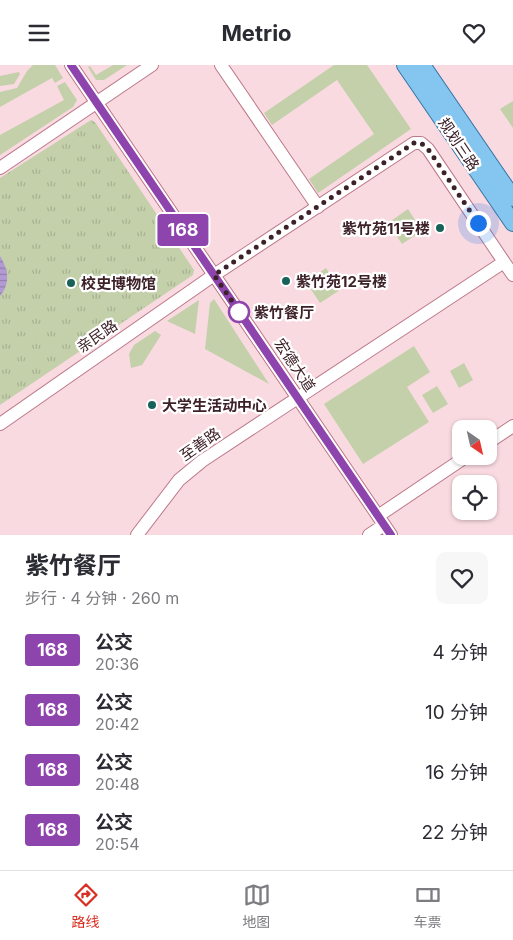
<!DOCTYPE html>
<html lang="zh">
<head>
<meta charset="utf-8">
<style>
	body { margin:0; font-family:Inter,"Noto Sans SC",sans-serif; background:#f7f7f7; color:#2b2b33; height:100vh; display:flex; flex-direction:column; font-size:19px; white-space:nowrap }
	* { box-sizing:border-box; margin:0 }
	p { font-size:16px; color:#7c7c81 }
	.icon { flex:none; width:28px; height:28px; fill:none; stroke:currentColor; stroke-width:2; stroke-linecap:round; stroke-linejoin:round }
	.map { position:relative; height:470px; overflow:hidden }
	.panel { display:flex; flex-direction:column; background:#fff; flex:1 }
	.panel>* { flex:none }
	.badge { padding:0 10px; border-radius:4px; font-size:18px; line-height:32px }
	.needle { width:32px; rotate:146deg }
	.tools { position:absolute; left:452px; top:355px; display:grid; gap:10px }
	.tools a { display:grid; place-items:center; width:45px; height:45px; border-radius:10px; background:#fff; box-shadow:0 1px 4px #0004; font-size:25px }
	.you { position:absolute; width:25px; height:25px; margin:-12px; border:4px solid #fff; border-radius:50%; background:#1a73e8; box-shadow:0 0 0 8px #1a73e833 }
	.map>.badge { position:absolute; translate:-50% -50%; box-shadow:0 0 0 2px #fff }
	.round { display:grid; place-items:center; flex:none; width:52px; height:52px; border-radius:10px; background:#f7f7f7 }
	.head { display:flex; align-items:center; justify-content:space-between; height:85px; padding:0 25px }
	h1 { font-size:24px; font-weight:700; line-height:38px }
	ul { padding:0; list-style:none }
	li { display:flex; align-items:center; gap:15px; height:60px; padding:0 25px }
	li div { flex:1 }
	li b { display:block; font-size:19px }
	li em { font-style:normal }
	li .badge { min-width:55px; font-weight:700; text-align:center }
	header { display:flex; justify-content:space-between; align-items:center; height:65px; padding:0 25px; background:#fff; font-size:22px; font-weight:700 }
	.menu { display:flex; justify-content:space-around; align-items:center; height:70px; border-top:1px solid #e1e1e2; background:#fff; font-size:14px; color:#7c7c81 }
	.menu a { display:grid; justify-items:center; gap:2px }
	.menu .active { color:#d93025 }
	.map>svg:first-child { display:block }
	.grass { fill:#c3d0aa }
	.park { fill:url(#park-tufts) }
	.water { fill:url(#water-rules) }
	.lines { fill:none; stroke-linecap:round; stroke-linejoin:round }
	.minor-casing { stroke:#bc7789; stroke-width:14 }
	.major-casing { stroke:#3774a4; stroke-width:18 }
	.minor { stroke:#fff; stroke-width:12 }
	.major { stroke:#85c6f1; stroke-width:16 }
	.line-casing { stroke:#fff; stroke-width:11 }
	.line { stroke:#8e44ad; stroke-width:8 }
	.walk { stroke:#3d2129; stroke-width:5; stroke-dasharray:0 9 }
	.poi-dot { fill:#186259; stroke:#fff; stroke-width:2 }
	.stop-dot { fill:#fff; stroke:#8e44ad; stroke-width:2.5 }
	.labels { text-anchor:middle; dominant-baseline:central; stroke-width:4.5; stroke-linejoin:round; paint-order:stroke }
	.street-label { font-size:15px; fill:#3d2129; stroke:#fff }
	.poi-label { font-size:15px; font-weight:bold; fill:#3d2129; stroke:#fff; text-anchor:start }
	.stop-label { font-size:15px; font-weight:bold; fill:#3d2129; stroke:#fff; text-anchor:start }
</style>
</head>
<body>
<header><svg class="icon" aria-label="menu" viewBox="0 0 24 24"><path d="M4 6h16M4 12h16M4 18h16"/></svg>Metrio<svg class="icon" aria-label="heart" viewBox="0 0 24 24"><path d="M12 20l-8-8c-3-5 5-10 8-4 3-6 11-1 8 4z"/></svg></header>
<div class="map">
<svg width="513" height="470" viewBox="0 0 513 470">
	<defs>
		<pattern id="park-tufts" width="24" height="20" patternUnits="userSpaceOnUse" patternTransform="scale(1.25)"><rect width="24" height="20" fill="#c3d0aa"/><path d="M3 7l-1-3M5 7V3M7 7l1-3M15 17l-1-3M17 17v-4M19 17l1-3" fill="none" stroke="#a8b292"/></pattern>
		<pattern id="water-rules" width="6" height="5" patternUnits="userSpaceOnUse" patternTransform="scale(1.25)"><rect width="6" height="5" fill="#b29bd4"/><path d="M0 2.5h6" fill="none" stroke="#927eac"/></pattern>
	</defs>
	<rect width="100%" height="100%" fill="#f9dae1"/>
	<path class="grass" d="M33,0h22l8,13 -8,5 -3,-5 -52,29v-15l17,-4 10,-17z
		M113,0h14l-23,15h-8l-8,-13 2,-1 6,9z
		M334,0h33l44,64 -93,64 -9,-14 65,-45 -37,-54 -65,45 -8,-12z
		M19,7l1,2 -6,10 -14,2v-10z
		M65,17l12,18 -4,7 -73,48v-20l64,-35 -7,-14z
		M513,36v27l-13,-19z
		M408,144l14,22 -20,13 -14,-21z
		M326,203l14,22 -20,13 -14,-21z
		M214,234l55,85 -64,-35 5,-46z
		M199,235l-4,34 -28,-13z
		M155,266l6,4 -19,30 -11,3 -2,-14 5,-9z
		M414,281l16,26 -23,15 22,35 -66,42 -39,-60z
		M464,298l9,17 -14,8 -9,-17z
		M437,321l11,18 -15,9 -11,-18z"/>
	<path class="park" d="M91,55l4,2 99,148 -1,5 -193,130v-227z"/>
	<path class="water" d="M0,191c8,13 11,27 0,40z"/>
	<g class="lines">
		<g class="minor-casing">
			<path id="minor" d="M71,0l320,470
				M221,0l97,142
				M0,103l152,-103
				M0,359l214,-149 200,-132h7l7,6 76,113
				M489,377l24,-16
				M378,451l89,-60
				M137,470l42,-55 23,-19 302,-199 9,13
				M369,470l15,-10"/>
		</g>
		<g class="major-casing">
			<path id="major" d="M405,0l108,158
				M422,0l91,133"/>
		</g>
		<use href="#minor" class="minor"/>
		<use href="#major" class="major"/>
	</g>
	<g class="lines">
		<g class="line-casing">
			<path id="line" d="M71,0l320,470"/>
		</g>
		<use href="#line" class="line"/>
		<path class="walk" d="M239,247l4,5 -29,-42 200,-132h7l7,6 50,74"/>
	</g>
	<g class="poi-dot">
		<circle cx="440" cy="163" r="5"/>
		<circle cx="286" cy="216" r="5"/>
		<circle cx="71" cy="218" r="5"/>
		<circle cx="152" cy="340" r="5"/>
	</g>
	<circle class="stop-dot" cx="239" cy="247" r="10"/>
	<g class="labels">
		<g class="street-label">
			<text transform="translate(459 79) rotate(56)">规划三路</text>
			<text transform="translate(97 271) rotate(-34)">亲民路</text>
			<text transform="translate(295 300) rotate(56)">宏德大道</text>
			<text transform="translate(200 379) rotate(-35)">至善路</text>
		</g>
		<g class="poi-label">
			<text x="430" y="163" text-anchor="end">紫竹苑11号楼</text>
			<text x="296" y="216">紫竹苑12号楼</text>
			<text x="81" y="218">校史博物馆</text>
			<text x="162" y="340">大学生活动中心</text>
		</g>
		<g class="stop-label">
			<text x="254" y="247">紫竹餐厅</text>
		</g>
	</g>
</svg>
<div class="tools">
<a><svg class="needle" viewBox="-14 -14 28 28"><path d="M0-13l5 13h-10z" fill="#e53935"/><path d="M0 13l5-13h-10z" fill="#7c7c81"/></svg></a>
<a><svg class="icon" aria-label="locate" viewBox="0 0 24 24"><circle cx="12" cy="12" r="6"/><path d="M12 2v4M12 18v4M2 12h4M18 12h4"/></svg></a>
</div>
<div class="you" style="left:478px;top:158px"></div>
<b class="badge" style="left:183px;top:165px;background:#8e44ad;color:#fff">168</b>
</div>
<section class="panel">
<div class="head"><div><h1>紫竹餐厅</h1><p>步行 · 4 分钟 · 260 m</p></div><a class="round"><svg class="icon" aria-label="heart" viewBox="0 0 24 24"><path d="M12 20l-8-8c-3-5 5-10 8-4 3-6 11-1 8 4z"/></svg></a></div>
<ul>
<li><span class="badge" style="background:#8e44ad;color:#fff">168</span><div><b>公交</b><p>20:36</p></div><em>4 分钟</em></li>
<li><span class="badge" style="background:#8e44ad;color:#fff">168</span><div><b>公交</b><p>20:42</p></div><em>10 分钟</em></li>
<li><span class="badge" style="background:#8e44ad;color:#fff">168</span><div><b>公交</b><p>20:48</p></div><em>16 分钟</em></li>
<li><span class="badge" style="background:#8e44ad;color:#fff">168</span><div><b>公交</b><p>20:54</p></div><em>22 分钟</em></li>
</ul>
</section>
<nav class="menu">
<a class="active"><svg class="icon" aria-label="directions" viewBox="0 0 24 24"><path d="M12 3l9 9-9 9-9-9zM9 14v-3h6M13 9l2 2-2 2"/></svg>路线</a>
<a><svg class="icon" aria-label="map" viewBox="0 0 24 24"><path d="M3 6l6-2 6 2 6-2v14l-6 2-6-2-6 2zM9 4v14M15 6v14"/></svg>地图</a>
<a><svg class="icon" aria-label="tickets" viewBox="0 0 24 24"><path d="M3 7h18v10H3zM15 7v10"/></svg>车票</a>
</nav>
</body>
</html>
